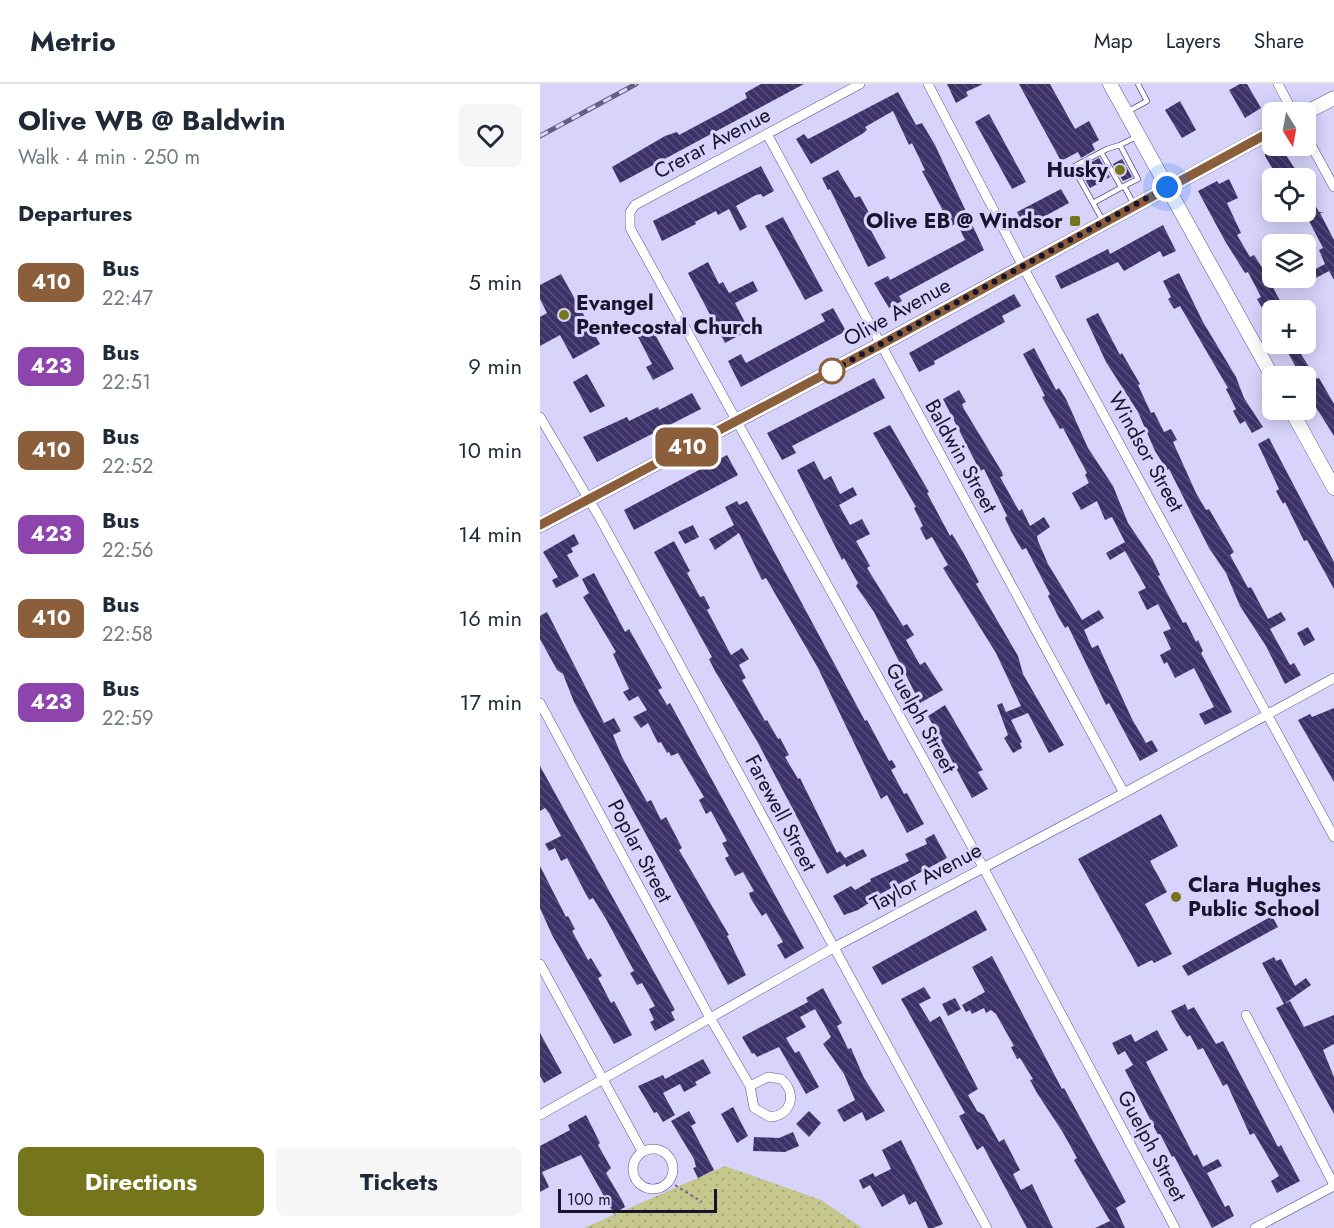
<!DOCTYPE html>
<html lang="en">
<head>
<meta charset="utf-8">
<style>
	body { margin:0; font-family:Jost,sans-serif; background:#f6f6f7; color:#1f2937; height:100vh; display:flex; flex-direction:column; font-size:22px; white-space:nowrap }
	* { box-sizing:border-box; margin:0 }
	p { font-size:20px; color:#747a83 }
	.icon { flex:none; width:33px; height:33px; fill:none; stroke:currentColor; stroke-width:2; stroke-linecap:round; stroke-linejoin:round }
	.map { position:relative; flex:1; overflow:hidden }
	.panel { display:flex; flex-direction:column; background:#fff; width:540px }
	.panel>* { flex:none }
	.badge { padding:0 12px; border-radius:9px; font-size:21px; line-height:39px }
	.needle { width:39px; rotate:169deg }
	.tools { position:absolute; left:722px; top:18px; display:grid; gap:12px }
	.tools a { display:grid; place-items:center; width:54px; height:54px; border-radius:9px; background:#fff; box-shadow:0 3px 15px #0003; font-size:30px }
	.scale { position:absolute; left:18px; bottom:15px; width:159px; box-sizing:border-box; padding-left:6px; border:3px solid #18142c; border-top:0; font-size:16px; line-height:21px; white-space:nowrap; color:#18142c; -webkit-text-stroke:4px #d7d3fb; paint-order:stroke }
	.you { position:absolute; width:30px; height:30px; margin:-15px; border:4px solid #fff; border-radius:50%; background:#1a73e8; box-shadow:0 0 0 9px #1a73e833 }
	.map>.badge { position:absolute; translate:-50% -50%; box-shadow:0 0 0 3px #fff }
	h2 { padding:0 18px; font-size:22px; line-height:54px }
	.round { display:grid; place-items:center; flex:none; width:63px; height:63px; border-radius:9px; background:#f6f6f7 }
	.overview { display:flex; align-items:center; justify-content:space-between; height:102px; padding:0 18px }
	h1 { font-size:28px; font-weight:700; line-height:45px }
	.primary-button { display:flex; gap:12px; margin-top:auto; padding:12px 18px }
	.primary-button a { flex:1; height:69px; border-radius:9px; background:#75751c; color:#fff; font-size:24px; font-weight:700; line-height:69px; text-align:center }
	.primary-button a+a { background:#f6f6f7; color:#1f2937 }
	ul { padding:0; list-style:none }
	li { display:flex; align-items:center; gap:18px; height:84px; padding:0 18px }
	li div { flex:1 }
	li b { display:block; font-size:22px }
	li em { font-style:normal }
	li .badge { min-width:66px; font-weight:700; text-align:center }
	header { display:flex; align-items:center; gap:36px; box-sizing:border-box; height:84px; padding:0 30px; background:#fff; border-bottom:2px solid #e0e1e3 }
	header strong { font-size:28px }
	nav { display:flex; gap:33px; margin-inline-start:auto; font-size:21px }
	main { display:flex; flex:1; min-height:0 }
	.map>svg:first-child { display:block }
	.park { fill:url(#park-dots) }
	.building { fill:url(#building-back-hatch) }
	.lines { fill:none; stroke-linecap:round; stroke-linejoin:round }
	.service-casing { stroke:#5e548e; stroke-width:6 }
	.minor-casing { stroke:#5e548e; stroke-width:10 }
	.secondary-casing { stroke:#5e548e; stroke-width:15 }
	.path { stroke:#6f6b8a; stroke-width:2; stroke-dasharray:3 3; stroke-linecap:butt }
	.service { stroke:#fff; stroke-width:4.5 }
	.minor { stroke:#fff; stroke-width:9 }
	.secondary { stroke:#fff; stroke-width:14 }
	.rail-casing { stroke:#635f7e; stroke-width:5 }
	.rail { stroke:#d7d3fb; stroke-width:3; stroke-dasharray:9; stroke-linecap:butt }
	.line-casing { stroke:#fff; stroke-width:14 }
	.line { stroke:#8b5e3c; stroke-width:9 }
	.walk { stroke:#18142c; stroke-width:6; stroke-dasharray:0 10.8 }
	.poi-dot { fill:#75751c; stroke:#d7d3fb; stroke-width:2 }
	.stop-dot { fill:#fff; stroke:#8b5e3c; stroke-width:3 }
	.labels { text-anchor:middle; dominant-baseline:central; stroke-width:6; stroke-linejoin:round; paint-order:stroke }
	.street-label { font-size:21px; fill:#18142c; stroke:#d7d3fb }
	.poi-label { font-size:21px; font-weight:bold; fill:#18142c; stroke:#d7d3fb; text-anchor:end }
</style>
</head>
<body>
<header>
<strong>Metrio</strong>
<nav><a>Map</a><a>Layers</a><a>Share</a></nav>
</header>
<main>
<section class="panel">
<div class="overview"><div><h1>Olive WB @ Baldwin</h1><p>Walk · 4 min · 250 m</p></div><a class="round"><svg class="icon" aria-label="heart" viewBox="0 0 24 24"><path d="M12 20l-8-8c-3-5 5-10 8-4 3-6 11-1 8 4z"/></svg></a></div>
<h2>Departures</h2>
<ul>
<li><span class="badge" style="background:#8b5e3c;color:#fff">410</span><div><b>Bus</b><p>22:47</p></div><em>5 min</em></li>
<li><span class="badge" style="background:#8e44ad;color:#fff">423</span><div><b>Bus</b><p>22:51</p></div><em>9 min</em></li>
<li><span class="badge" style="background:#8b5e3c;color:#fff">410</span><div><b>Bus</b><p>22:52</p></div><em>10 min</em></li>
<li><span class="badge" style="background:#8e44ad;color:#fff">423</span><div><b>Bus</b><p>22:56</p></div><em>14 min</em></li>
<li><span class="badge" style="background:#8b5e3c;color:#fff">410</span><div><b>Bus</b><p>22:58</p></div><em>16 min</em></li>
<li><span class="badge" style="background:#8e44ad;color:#fff">423</span><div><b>Bus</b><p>22:59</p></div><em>17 min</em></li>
</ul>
<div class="primary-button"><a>Directions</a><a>Tickets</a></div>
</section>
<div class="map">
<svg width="794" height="1144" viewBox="0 0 794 1144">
	<defs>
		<pattern id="park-dots" width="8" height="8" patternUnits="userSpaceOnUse" patternTransform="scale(1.5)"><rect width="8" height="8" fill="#c5c78c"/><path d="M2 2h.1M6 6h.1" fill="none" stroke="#a8aa79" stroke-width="1.8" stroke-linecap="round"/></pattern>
		<pattern id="building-back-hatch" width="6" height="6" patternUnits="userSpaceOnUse" patternTransform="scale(1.5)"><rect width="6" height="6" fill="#3d3268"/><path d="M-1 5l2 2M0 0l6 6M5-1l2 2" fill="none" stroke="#564d7a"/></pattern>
	</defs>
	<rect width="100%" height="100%" fill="#d7d3fb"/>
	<path class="park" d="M185,1082l96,34 41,28h-278z"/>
	<path class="building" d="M221,0h43l-184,99 -8,-16 53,-31 12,-4 2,3 47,-25 21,-12 -2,-5z
		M407,0h36l-17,8 2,4 -12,7z
		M479,0h31l25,45 14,-8 10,19 -7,4 3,6 -14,8 -3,-6 -17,9z
		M700,0h7l14,24 -16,10 -16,-28z
		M358,8l18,33 6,-2 13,22 49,105 -85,46 3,5 -13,7 -15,-25 14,-7 2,4 75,-40 -8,-17 -6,3 -29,-55 3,-1 -13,-27 -3,2 -16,-34 -28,16 2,3 -5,4 -51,30 -15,-25 8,-5 4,5 4,-2z
		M640,17l16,29 -14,8 -17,-28z
		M449,30l37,68 -14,7 -37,-67z
		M737,62h3l19,29 -6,3h-15l-13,-22v-3z
		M559,74l11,19 -20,11 -8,-14 7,-3 -3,-6z
		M582,75l10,18 -9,4 -10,-17z
		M221,82l13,25 -11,6 -2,-3 -5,1 -20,11 11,21 -7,4 -11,-22 -11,6 -2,-4 -21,11 1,2 -34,17 -9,-20z
		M298,86l17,28 5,-2 14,26 -6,3 18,33 -18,9 -38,-78 -2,1 -6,-12z
		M689,95l9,19 -11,5 14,30 -4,2 13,22 4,-2 9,14 22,41h-13v16l-15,-27 4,-2 -13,-25 -3,1 -20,-32 -27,-50 19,-10 2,3z
		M765,102l14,26h5l-4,1 14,27v40l-5,-9 -17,9 -4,-7 17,-9 -6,-14 4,-2 -15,-29 -5,3 -5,-10h7z
		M521,105l8,14 -44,24 -8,-15z
		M243,133l40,74 -18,9 -40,-74z
		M623,141l13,26 -13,6 -3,-6 -36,20 -6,-9 -57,27 -6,-13 53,-27 2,5z
		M168,178l11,22 4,-2 6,11 24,-12 5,10 -23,12 14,27 -24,13 -37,-70z
		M639,189l24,49 33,55 8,21 19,29 -11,6 -7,-12 -5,3 -7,-13 3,-2 -10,-20 2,-1 -48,-82 -6,3 -6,-10 3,-2 -8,-16z
		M21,190l39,70 -27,15 -13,-24 -20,11v-29l7,-4 -7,-14v-14z
		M474,210l7,12 -19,10 3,6 -71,39 1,3 -16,8 -10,-19z
		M293,224l13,23 -105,56 -13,-26 13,-7 5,9 79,-42 -4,-7z
		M558,229l22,42 2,-2 18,31 -2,1 13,28 3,-1 10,20 7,-3 6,11 -4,2 23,51 10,17 3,-1 25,43 -4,3 18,33 3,-1 17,32 13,-7 5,8 -16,9 20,36 4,-2 7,12 -16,9 -19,-38 -26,-40 -14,-33 -17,-25 -40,-79 -2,1 -12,-19 -17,-39 -32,-50 -20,-43z
		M112,245l22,40 -21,11 -7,-13 6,-3 -14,-27z
		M743,260h14l5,12 15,23 2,-1 15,26v32l-29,-46v-14h-4z
		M494,264l22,42 3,-2 7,11 22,49 25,38 15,37 25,37 7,15 -2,1 25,47 3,-1 10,20 2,-2 5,11 -2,2 31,59 -27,13 -6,-11 15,-7 -20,-39 -19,10 -8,-16 -3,2 -4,-9 11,-6 -8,-17 8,-3 -13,-25 -11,6 -9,-18 8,-4 -21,-37 -15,9 -4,-7 19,-11 -13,-25 -7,3 -8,-19 -16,9 -9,-17 17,-10 -4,-8 2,-2 -24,-45 -3,1 -18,-32 3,-1 -22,-42z
		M47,290l18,32 -15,7 -17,-31z
		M334,294l11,20 -93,48 4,7 -14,7 -15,-27z
		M419,306l7,12 -4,2 2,5 38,63 1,4 -3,1 19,34 3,-2 8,17 14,-9 6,10 -13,9 1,5 10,23 34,56 17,-10 5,8 -20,12 8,18 6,-3 34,74 14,24 6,-3 6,11 -18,10 -31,-58 -3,2 -38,-79 -3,2 -7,-12 -10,-20 2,-2 -24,-46 -4,2 -11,-19 -6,-13 2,-2 -23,-47 -4,2 -37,-72z
		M152,309l9,16 -104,53 -14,-25 44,-20 2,4 29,-14 1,3z
		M350,341l39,67 -2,1 23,43 2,-2 11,18 16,30 -3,2 42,72 5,18 41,71 -15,8 -21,-40 -17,7 11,22 -2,1 2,5 -9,5 -9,-15 4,-3 -11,-30 5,-2 4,9 15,-6 -25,-53 -53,-85 5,-3 -16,-28 -6,3 -6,-12 3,-2 -9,-18 2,-1 -43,-74z
		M729,354l65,124v27l-27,-49 -3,1 -19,-39 -2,2 -7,-13 3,-2 -21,-45z
		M187,371l11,20 -104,55 -10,-20z
		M274,377l10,19 7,-4 9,18 13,-7 4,8 -18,10 11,20 12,-6 8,15 -14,7 14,25 -3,2 36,58 4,-2 7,11 -8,5 14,25 5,-3 18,28 -23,13 -46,-91 -18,-26 2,-3 -14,-25 -2,2 -45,-90z
		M197,417l2,4 8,-4 118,220 2,-1 22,41 3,-1 4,7 -5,3 13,24 3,-1 17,31 -17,9 -20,-38 -6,4 -63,-131 -52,-90 -4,2 -23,-47 -24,17 -6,-11 25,-14 -9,-18z
		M153,441l6,12 -14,7 -7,-12z
		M34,450l5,10 -8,4 2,4 -6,3 12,21 -23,12 -4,-8 6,-3 -15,-25z
		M134,457l16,30 -3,2 13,24 4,-1 6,12 -3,2 24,45 11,-7 7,11 -10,6 7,13 -4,2 23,41 2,-1 11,19 2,-1 9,17 -4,2 13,22 2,-1 37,75 3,-2 5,7 18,-9 4,7 -21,11 -1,-3 -18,10 -70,-133 -42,-70 -6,-12 3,-2 -58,-105z
		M54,489l31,59 4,-3 33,59 -4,2 9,15 3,-2 134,245 -19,11 -8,-14 6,-3 -17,-29 -4,3 -11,-17 -2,-6 5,-2 -11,-19 -8,4 -10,-18 4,-2 -7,-13 5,-2 -16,-30 -5,3 -7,-14 5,-3 -26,-44 -7,3 -2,-4 -2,1 -6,-11 -3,1 -10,-20 -7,5 -8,-11 14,-7 -9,-14 -9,5 -6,-9 6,-3 -16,-35 3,-2 -33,-55 6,-4 -7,-14z
		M7,528l57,111 10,-5 7,13 -8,4 9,22 25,45 4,-2 10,20 5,-3 16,31 -3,2 50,85 -2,1 19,39 -18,10 -154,-283 -11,-28 -6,-4 -17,-31v-23z
		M768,543l7,13 -11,6 -7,-13z
		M405,621l38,65 -5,2 10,17 -16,9 -44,-82z
		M794,624v74l-36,-62 12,-6 2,3z
		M0,682l135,244 -4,2 4,8 -20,11 -5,-9 4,-2 -5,-11 6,-3 -13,-23 -5,2 -7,-12 4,-2 -28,-52 -13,-21 -4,2 -22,-42 -6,3 -6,-13 -6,3 -4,-7 16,-8 -12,-23 -4,-5 -5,3z
		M621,730l17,32 -28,15 17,31 -22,12 27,50 -18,9 -2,-3 -14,7 -60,-108z
		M394,750l13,24 -76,41 1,2 -14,9 -14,5 -11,-19 18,-10 4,4 16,-9 -1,-2 39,-18 -4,-7 22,-10 -2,-5z
		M0,782l26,51 2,-1 7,13 -3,2 16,29 3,-2 11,18 -4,2 13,25 3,-2 18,34 -18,9 -62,-109 -12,-27z
		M436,826l11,20 -105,55 -10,-18z
		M732,832l6,11 -90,49 -6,-10z
		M452,872l70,133 2,-1 62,114 -10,6 9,20h-30l15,-7 -36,-61 3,-2 -15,-27 -25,-38 -7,-13 3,-1 -13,-21 -3,1 -6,-12 3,-1 -18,-32 -5,-4 -5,3 -2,-5 -12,6 -2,-4 -4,2 -4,-7 23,-13 -13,-25z
		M734,873l2,4 5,-2 14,27 11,-8 5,7 -27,19 6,-3 14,26 30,-12v29l-11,6 11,27v37l-58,-106 8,-4 -22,-41z
		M384,903l7,11 -12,6 11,18 10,-6 38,73 -10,6 9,16 7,4 15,27 5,-3 16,31 -7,4 8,16 11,-6 21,44h-26l-44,-82 -6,4 -18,-34 6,-3 -64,-114z
		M283,904l19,35 -5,3 11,23 3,-1 13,30 21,33 -19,10 -4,-9 -18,10 -7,-12 18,-10 -11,-26 -21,-30 8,-7 -16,-28 -15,8 6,10 -20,11 9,15 4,-2 20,36 -13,7 -27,-47 -22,10 -3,-4 -2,1 -10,-17 66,-35 -2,-4z
		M415,914l6,11 -13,7 -6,-12z
		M645,920l3,6 6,-3 22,37 7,-3 55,106 3,-2 19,36 -23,12 -6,-12 8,-5 -25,-43 -4,2 -23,-51 -4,2 -20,-38 -5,2 -8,-15 -3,2 -6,-8 -10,-18z
		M617,946l11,20 -22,12 48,94 3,-2 6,13 15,-8 4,7 -15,7 18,34 4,-2 5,11 -22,12 -38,-72 -2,1 -12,-23 -2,1 -33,-65 8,-5 -8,-14 -7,4 -6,-12 19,-9 4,8z
		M0,949l22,40 -18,10 -4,-7z
		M163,975l8,14 -16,9 2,3 -13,7 -4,-8 -17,9 12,22 -12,7 -6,-10 -3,1 -16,-27 25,-11 2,4z
		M193,1023l15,29 -11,7 -16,-29z
		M149,1027l7,12 -5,3 23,44 -16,8 -5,-10 3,-1 -2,-8 -23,-38z
		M269,1027l12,12 -12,14 -13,-13z
		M46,1031l14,28 -2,2 13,23 -5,5 17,29 2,5 -11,7 -33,-59 -39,17 7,15 -9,5v-46l30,-16 -2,-5z
		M253,1048l6,14 -14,6 -32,-1 1,-14 25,1z
		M361,1056l42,84 -10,4h-5l-12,-27 -7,4 -5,-11 -22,13 -12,-22 -7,4 -4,-9 14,-7 2,4 16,-8 -9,-19z"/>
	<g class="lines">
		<g class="service-casing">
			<path id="service" d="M587,28l20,-11 -9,-17
				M561,68l20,35
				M584,102l14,-7 -18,-34 16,-8
				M553,119l-20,-36 34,-18 13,-4
				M563,137l-10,-18 31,-17 9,17"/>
		</g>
		<g class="minor-casing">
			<path id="minor" d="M320,0l-225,121 -5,7v16l345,624 200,376
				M388,0l100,192 306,561
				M738,0l15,28
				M227,50l357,659
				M765,50l29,53
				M0,333l61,103 386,708
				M0,619l169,313 41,70 4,22 16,9c21,-1 28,-24 11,-38l-13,-2 -18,9
				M0,880l102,187
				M706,931l88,170
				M0,1031l293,-167 291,-155 210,-115
				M93 1085a20 20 0 1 1 40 0a20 20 0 1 1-40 0Z
				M715,1144l79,-42"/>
		</g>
		<g class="secondary-casing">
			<path id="secondary" d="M570,0l162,292
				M765,29l29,-15
				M751,326l43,78
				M0,441l340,-180 392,-214"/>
		</g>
		<path class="path" d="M130,1098l32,20"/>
		<use href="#service" class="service"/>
		<use href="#minor" class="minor"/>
		<use href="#secondary" class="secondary"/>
		<g class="rail-casing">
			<path id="rail" d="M0,52l96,-52"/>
		</g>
		<use href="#rail" class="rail"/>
	</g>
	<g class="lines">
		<g class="line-casing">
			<path id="line" d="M0,441l340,-180 392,-214"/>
		</g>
		<use href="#line" class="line"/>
		<path class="walk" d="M292,287l-4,2 339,-186"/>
	</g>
	<g class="poi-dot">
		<circle cx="580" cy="86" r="6"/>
		<rect x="529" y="131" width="12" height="12" rx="3"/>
		<circle cx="24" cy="231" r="6"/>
		<circle cx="636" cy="813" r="6"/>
	</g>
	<circle class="stop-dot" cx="292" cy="287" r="12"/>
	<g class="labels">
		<g class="street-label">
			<text transform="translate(172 59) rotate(-28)">Crerar Avenue</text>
			<text transform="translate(357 228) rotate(-29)">Olive Avenue</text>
			<text transform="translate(606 368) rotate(61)">Windsor Street</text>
			<text transform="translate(421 372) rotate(61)">Baldwin Street</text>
			<text transform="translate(381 634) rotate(61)">Guelph Street</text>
			<text transform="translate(241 729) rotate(62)">Farewell Street</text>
			<text transform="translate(100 767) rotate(62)">Poplar Street</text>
			<text transform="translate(386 793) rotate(-28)">Taylor Avenue</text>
			<text transform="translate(612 1062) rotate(62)">Guelph Street</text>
		</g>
		<g class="poi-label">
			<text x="568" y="86">Husky</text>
			<text x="523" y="137">Olive EB @ Windsor</text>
			<text x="36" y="219" text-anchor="start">Evangel<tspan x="36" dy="24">Pentecostal Church</tspan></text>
			<text x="648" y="801" text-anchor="start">Clara Hughes<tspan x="648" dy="24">Public School</tspan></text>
		</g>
	</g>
</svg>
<div class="tools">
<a><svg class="needle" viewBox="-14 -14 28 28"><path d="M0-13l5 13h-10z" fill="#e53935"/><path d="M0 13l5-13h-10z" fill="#747a83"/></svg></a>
<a><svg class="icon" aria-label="locate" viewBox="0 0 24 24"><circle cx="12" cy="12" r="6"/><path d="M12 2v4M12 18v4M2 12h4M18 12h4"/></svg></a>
<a><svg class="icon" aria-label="layers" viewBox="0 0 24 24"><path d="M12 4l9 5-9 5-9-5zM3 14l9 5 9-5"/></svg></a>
<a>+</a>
<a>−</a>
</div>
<div class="scale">100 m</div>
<div class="you" style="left:627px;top:103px"></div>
<b class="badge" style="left:147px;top:363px;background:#8b5e3c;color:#fff">410</b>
</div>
</main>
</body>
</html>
